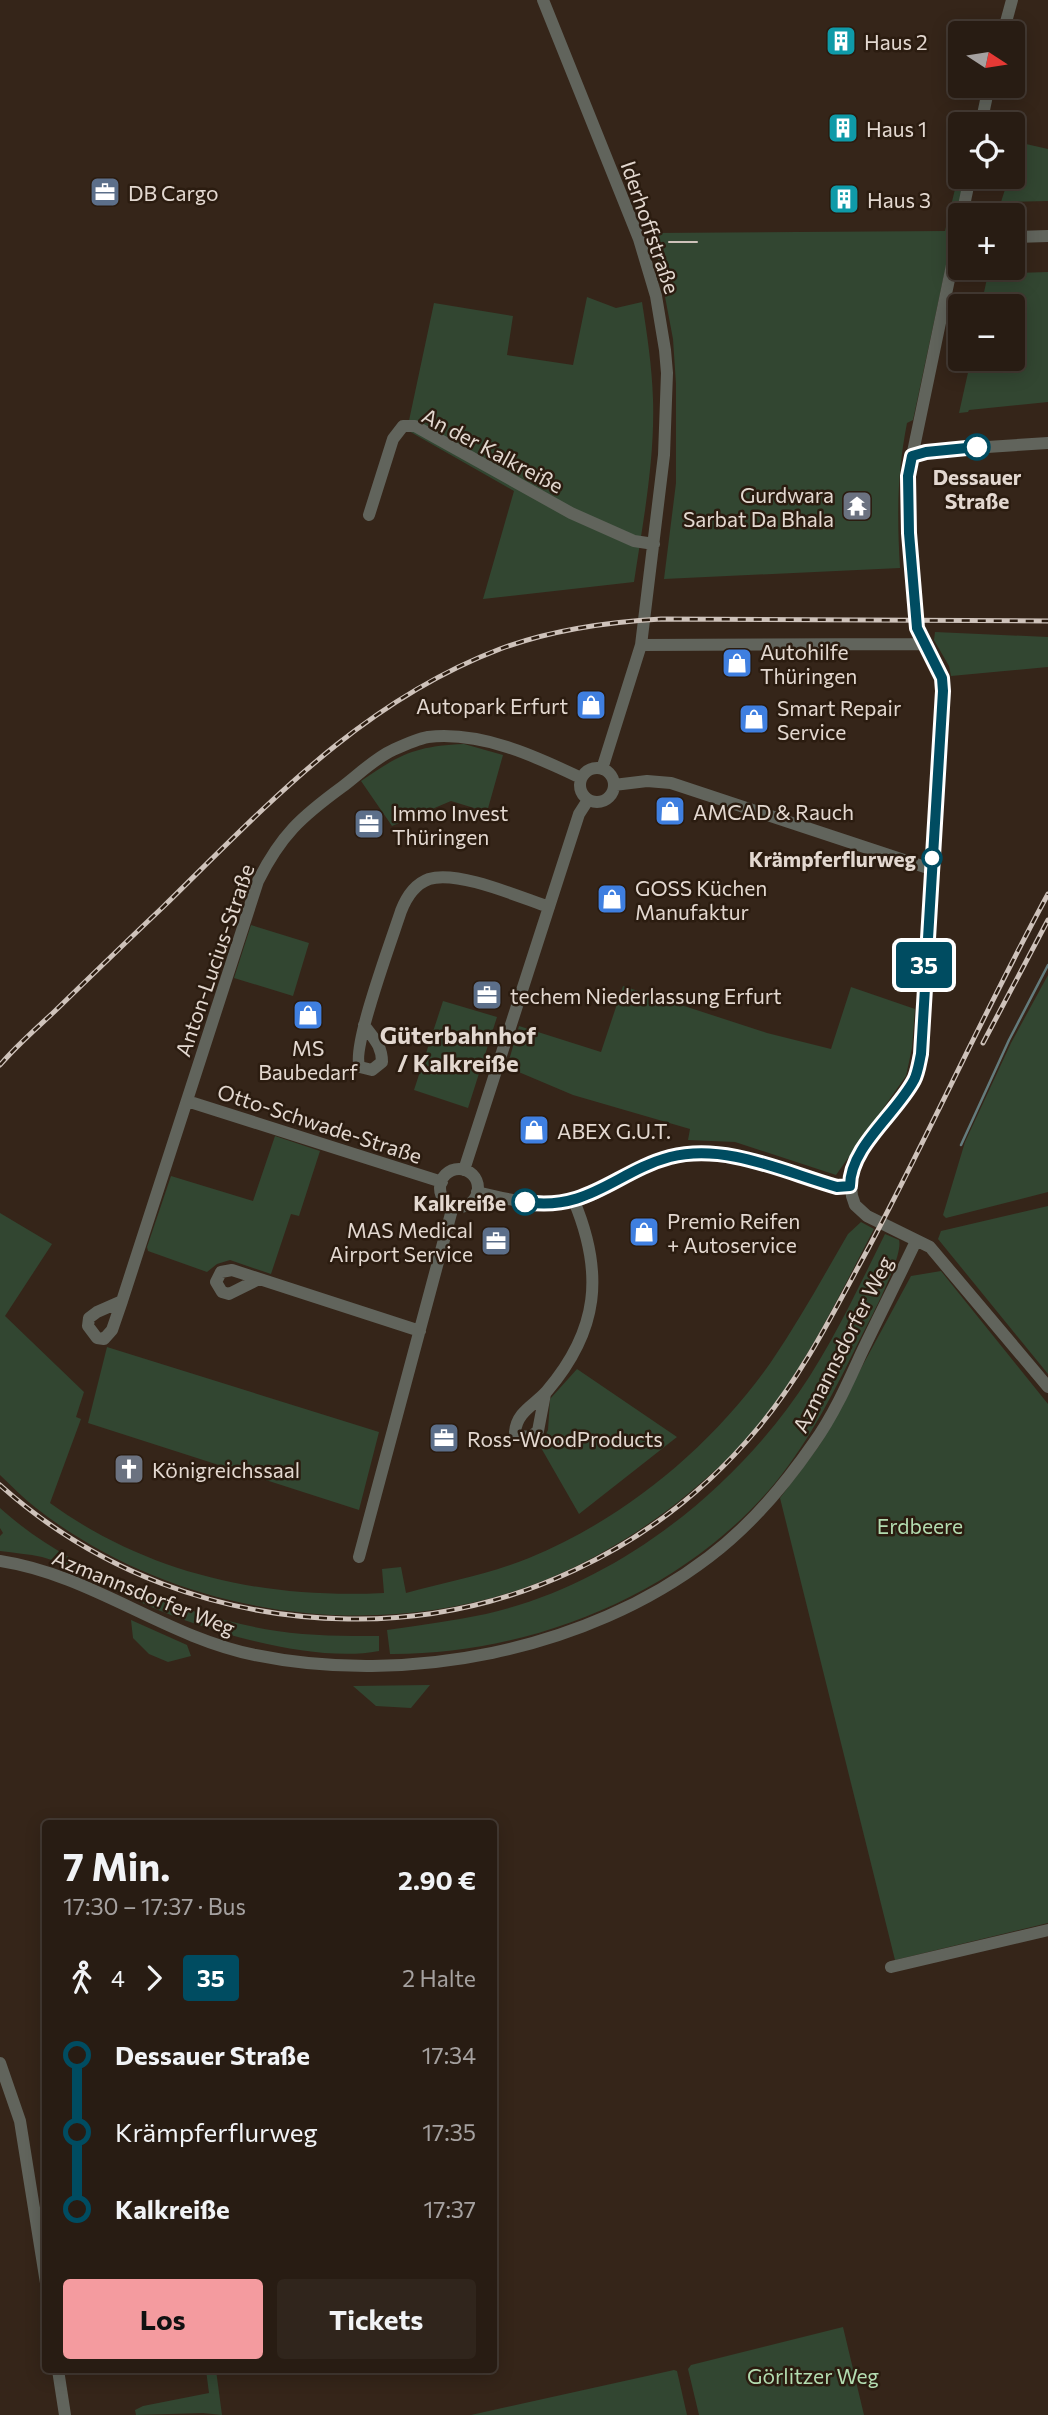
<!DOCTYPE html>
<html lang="de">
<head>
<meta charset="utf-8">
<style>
	body { margin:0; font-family:Commissioner,sans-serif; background:#30251c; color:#f1f3f6; height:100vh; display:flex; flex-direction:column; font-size:26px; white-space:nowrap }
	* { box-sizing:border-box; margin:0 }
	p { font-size:23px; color:#a5a1a0 }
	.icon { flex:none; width:38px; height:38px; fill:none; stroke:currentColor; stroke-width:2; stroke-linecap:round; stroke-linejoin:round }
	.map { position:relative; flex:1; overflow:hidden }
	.panel { position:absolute; left:42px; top:1820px; width:455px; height:553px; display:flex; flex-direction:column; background:#281c13; border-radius:7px; box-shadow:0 4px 18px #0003,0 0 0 2px #443a33 }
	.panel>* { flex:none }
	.badge { padding:0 14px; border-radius:5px; font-size:24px; line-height:46px }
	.needle { width:46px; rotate:102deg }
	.buttons { position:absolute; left:948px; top:21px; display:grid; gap:14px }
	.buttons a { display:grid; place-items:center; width:77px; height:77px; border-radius:7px; background:#281c13; box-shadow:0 4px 18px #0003,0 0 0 2px #443a33; font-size:35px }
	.map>.badge { position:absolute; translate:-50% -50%; box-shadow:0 0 0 4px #fff }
	.legs { display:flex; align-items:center; gap:10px; height:77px; padding:0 21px; font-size:23px }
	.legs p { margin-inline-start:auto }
	.head { display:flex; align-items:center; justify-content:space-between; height:119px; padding:0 21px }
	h1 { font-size:38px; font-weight:700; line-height:52px }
	.primary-button { display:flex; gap:14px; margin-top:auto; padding:14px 21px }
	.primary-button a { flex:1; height:80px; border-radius:7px; background:#f49b9f; color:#111; font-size:28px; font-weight:700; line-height:80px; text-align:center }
	.primary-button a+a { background:#30251c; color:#f1f3f6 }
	ul { padding:0 21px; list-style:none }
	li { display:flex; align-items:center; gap:24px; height:77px; font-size:26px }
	li i { display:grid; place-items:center; width:10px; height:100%; margin:0 9px; background:currentColor }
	li i::after { content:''; width:18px; height:18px; margin:-9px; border:5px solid; border-radius:50%; background:#281c13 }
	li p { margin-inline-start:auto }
	li:first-child i { background:linear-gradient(#0000 50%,currentColor 0) }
	li:last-child i { background:linear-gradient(currentColor 50%,#0000 0) }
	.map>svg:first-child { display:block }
	.green { fill:#324631 }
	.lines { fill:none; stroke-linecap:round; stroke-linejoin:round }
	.stream { stroke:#647c7d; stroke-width:2.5 }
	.minor { stroke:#61645c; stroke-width:12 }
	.tram { stroke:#cec2ba; stroke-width:2 }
	.rail-casing { stroke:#cec2ba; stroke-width:5 }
	.rail { stroke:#2b1c10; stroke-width:2.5; stroke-dasharray:8; stroke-linecap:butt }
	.line-1-casing { stroke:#fff; stroke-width:16 }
	.line-1 { stroke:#004c61; stroke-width:10 }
	.stop-1-dot { fill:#fff; stroke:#004c61; stroke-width:3.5 }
	.labels { text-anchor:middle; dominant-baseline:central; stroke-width:5; stroke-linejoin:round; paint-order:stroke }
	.poi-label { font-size:21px; fill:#e3d8d0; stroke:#2b1c10; text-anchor:start }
	.street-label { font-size:21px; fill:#e3d8d0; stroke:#2b1c10 }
	.stop-label { font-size:21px; font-weight:bold; fill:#e3d8d0; stroke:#2b1c10; text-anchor:end }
	.park-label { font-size:21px; fill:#b3dcb0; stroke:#2b1c10 }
	.quarter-label { font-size:24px; font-weight:bold; fill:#e3d8d0; stroke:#2b1c10 }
</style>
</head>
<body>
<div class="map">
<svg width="1048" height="2415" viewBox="0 0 1048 2415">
	<rect width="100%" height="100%" fill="#352519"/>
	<path class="green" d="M1013,141l35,8v52l-47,1 8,-25h4z
		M961,164v13h4l-52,243 -6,3c-10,51 -10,93 -7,145l-236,11 12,-96v-99l-3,-45 -20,-106 292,-2z
		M1048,272v130l-79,8 -1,2 -9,1 12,-54h42v-53h-32l7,-32z
		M587,297l29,11 26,-6c5,32 10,64 11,97 2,61 -10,123 -19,183l-151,17 31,-108 -107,-61 27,-127 79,13 -6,39 66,10z
		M935,632l113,5v30l-97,9 -2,-10 -15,-26z
		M464,744l39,11 -16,57 -36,-11 -59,25 -31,-45c39,-27 55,-35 103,-37z
		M251,925l58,18 -16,53 -59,-18z
		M1048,975v217l-102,26 -3,-3 22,-73 46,-99z
		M623,986l144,47 64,16 20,-62 64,22 -3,39 -6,28 -70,99 -101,-33 -47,-2 2,-11 -117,-34 -66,-28 12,-41 82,26z
		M443,1001l54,16 -29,91 -54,-18z
		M275,1136l45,15 -21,65 -8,-2 -20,60 -41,-14 -13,4 -10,8 -59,-21 -1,-4 24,-71 82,25z
		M1048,1206v168l-110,-135 3,-8z
		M0,1213l52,31 -47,72 79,76 -8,25 5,2 -31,84c98,71 214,96 334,90l-2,-24 19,-2 5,26c41,-11 84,-19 123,-35 97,-40 182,-111 242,-196 28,-41 52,-85 77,-128l13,-12 13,7c-41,78 -81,165 -145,228 -53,52 -115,95 -184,123 -165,67 -369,37 -509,-72 -13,-10 -24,-22 -36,-33z
		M885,1234l14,6c5,15 -29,80 -38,97 -25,51 -50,102 -86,146 -91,110 -243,172 -385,171l-3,-24c33,-5 66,-9 99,-16 119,-27 228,-108 301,-205 40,-53 68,-115 98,-175z
		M941,1271l107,133v519l-153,37 -115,-462 39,-52 92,-170z
		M107,1347l272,85 -20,78 -271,-87z
		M577,1369l100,68 -98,77 -39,-68 8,-16 2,-31z
		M0,1508c68,62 186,109 277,123 34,5 68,5 102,5v15c-66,13 -178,-21 -239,-49 -32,-15 -63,-36 -98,-45 -13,-3 -28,-4 -42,-6v-15l3,-3 -3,-5z
		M131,1620l56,25 4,11 -23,6 -19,-8 -16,-16z
		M430,1685l-19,23 -35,-2 -23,-20z
		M843,2327l21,88h-165l-11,-46 3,-4z
		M206,2370h10l6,45 -19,-2 -67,2 -1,-5 8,-4 66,-13z
		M674,2370l3,1 10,44h-216z"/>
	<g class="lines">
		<path class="stream" d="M961,1145l48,-105 39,-75"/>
		<path class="minor" d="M543,0l96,239 17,57 9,54 2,23 -3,82 -23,190 -39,124
			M1003,33l9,-33
			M981,124l8,-38
			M962,215l8,-38
			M961,222l-53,254 1,57 8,95 25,50 1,13 -22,363 -6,26 -48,62 -15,26 -2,10 2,18 3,9 12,11 63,31 118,140
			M1013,237l35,-1
			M912,456l14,-5 122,-8
			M369,515l24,-76 10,-13h12l156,87 63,28 20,3
			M641,645l283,-1
			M580 785a17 17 0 1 1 34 0a17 17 0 1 1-34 0Z
			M614,785l33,-4 24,2 260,86
			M364,1025c9,13 18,20 18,37l-10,8 -12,-3c-10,-16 33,-131 41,-156 5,-13 14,-27 28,-32 29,-9 90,18 120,28
			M187,1101l255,81
			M440 1188a19 19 0 1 1 38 0a19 19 0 1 1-38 0Z
			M464,1170l115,-356 9,-14
			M477,1192c32,8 63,15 96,9 26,-5 48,-24 72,-35 16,-7 34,-11 52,-12 43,-4 98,21 140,33l13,-1
			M259,1279l-30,15 -7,-2 -6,-10 5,-10 11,-2 188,61
			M122,1301l-10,29 -8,9 -7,-1 -9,-12 1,-8 8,-6 25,-11 136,-420c23,-46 43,-64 84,-94 16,-12 33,-29 51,-37 11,-5 24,-11 35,-13 53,-6 107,19 153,41
			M545,1394l-7,37 -8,6 -11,-1 -4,-4c2,-21 20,-27 32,-41 52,-61 57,-118 27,-190
			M359,1557l94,-351
			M0,1561c92,14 165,76 255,94 151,31 331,-4 454,-98 41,-31 75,-71 104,-113 20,-28 34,-59 48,-90 18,-38 37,-75 55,-113
			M891,1967l157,-37
			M0,2063l20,58 26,162
			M58,2370l7,45"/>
		<path class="tram" d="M669,242h28"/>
		<g class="rail-casing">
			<path id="rail" d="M983,1043l65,-123
				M0,1065c17,-20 37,-37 56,-55 36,-35 71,-69 107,-103 104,-102 198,-205 337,-258 51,-19 108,-27 161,-30l387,2
				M0,1485c96,86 219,132 348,134 158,3 310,-70 410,-191 46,-55 77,-119 111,-181 62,-117 116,-237 179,-353"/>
		</g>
		<use href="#rail" class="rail"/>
	</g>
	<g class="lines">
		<g class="line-1-casing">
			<path id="line-1" d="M525,1202c63,10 92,-31 145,-45 56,-14 114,15 167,30l13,-1c0,-39 46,-72 64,-106 4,-8 5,-17 7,-26l22,-363 -1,-13 -25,-50 -8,-95 -1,-57 4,-20 14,-4 51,-5"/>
		</g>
		<use href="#line-1" class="line-1"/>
	</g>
	<defs>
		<g id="building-square" transform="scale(1.575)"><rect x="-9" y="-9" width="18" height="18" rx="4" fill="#0f9aa8" stroke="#2b1c10"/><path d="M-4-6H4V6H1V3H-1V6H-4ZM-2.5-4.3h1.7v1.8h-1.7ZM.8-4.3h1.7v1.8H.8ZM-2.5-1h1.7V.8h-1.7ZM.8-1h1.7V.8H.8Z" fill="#fff"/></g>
		<g id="office-square" transform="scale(1.575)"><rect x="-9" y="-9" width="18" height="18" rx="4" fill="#5c6f8a" stroke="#2b1c10"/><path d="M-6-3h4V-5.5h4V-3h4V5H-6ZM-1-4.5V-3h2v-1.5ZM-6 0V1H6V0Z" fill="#fff"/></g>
		<g id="temple-square" transform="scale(1.575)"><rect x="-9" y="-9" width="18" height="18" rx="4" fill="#6b7280" stroke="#2b1c10"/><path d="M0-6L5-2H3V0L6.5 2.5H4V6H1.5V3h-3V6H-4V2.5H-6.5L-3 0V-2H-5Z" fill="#fff"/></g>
		<g id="shop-square" transform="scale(1.575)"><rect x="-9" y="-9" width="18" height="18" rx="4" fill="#3f7fe0" stroke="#2b1c10"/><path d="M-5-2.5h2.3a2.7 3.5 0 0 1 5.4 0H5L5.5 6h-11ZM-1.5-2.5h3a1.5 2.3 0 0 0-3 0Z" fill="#fff"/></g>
		<g id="church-square" transform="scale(1.575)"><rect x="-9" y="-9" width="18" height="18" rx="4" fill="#6b7280" stroke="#2b1c10"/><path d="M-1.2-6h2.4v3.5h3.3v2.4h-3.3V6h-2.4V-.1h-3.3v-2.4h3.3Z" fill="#fff"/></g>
	</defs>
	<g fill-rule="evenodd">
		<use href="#building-square" x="841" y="41"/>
		<use href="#building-square" x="843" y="128"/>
		<use href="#office-square" x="105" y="192"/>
		<use href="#building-square" x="844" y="199"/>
		<use href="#temple-square" x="857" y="506"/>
		<use href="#shop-square" x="737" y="663"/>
		<use href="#shop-square" x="591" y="705"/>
		<use href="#shop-square" x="754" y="719"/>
		<use href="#shop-square" x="670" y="811"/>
		<use href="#office-square" x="369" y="824"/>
		<use href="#shop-square" x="612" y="899"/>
		<use href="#office-square" x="487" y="995"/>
		<use href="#shop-square" x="308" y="1015"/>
		<use href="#shop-square" x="534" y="1130"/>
		<use href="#shop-square" x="644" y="1232"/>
		<use href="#office-square" x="496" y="1241"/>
		<use href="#office-square" x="444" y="1438"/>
		<use href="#church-square" x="129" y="1469"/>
	</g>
	<g class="stop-1-dot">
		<circle cx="977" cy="447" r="12"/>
		<circle cx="932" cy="858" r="9"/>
		<circle cx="525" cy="1202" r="12"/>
	</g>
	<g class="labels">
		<g class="poi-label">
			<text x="864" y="41">Haus 2</text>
			<text x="866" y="128">Haus 1</text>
			<text x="128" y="192">DB Cargo</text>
			<text x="867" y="199">Haus 3</text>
			<text x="834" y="494" text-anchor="end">Gurdwara<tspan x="834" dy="24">Sarbat Da Bhala</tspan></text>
			<text x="760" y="651">Autohilfe<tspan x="760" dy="24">Thüringen</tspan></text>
			<text x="568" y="705" text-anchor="end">Autopark Erfurt</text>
			<text x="777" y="707">Smart Repair<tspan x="777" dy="24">Service</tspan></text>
			<text x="693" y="811">AMCAD &amp; Rauch</text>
			<text x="392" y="812">Immo Invest<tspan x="392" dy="24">Thüringen</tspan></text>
			<text x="635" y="887">GOSS Küchen<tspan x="635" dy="24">Manufaktur</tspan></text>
			<text x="510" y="995">techem Niederlassung Erfurt</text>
			<text x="308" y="1047" text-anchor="middle">MS<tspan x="308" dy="24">Baubedarf</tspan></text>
			<text x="557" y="1130">ABEX G.U.T.</text>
			<text x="667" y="1220">Premio Reifen<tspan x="667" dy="24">+ Autoservice</tspan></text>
			<text x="473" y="1229" text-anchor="end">MAS Medical<tspan x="473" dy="24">Airport Service</tspan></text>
			<text x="467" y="1438">Ross-WoodProducts</text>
			<text x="152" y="1469">Königreichssaal</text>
		</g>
		<g class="street-label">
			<text transform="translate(651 227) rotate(71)">Iderhoffstraße</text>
			<text transform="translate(493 450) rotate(28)">An der Kalkreiße</text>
			<text transform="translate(214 960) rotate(-71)">Anton-Lucius-Straße</text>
			<text transform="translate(320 1123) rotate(18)">Otto-Schwade-Straße</text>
			<text transform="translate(842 1344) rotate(-63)">Azmannsdorfer Weg</text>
			<text transform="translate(144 1592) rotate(22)">Azmannsdorfer Weg</text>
		</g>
		<g class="stop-label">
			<text x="977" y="476" text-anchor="middle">Dessauer<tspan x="977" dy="24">Straße</tspan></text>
			<text x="916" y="858">Krämpferflurweg</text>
			<text x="506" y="1202">Kalkreiße</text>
		</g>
		<g class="park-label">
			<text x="920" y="1525">Erdbeere</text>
			<text x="813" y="2375">Görlitzer Weg</text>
		</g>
		<g class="quarter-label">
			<text x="458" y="1034">Güterbahnhof<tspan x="458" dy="28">/ Kalkreiße</tspan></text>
		</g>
	</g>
</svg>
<div class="buttons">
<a><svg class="needle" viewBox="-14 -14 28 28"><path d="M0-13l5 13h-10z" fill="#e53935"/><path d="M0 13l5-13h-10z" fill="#a5a1a0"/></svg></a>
<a><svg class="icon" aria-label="locate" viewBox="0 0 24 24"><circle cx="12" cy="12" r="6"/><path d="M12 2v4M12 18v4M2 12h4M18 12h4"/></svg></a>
<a>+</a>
<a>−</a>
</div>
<b class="badge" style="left:924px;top:965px;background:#004c61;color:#fff">35</b>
<section class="panel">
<div class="head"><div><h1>7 Min.</h1><p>17:30 – 17:37 · Bus</p></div><b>2.90 €</b></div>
<div class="legs"><svg class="icon" aria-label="walk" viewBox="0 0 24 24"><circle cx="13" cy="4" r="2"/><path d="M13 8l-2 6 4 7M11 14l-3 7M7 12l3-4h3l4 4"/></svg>4<svg class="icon" aria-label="forward" viewBox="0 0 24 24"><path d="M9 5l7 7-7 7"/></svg><b class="badge" style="background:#004c61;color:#fff">35</b><p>2 Halte</p></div>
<ul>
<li><i style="color:#004c61"></i><b>Dessauer Straße</b><p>17:34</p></li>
<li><i style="color:#004c61"></i><span>Krämpferflurweg</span><p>17:35</p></li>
<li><i style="color:#004c61"></i><b>Kalkreiße</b><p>17:37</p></li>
</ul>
<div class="primary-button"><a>Los</a><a>Tickets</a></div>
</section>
</div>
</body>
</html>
